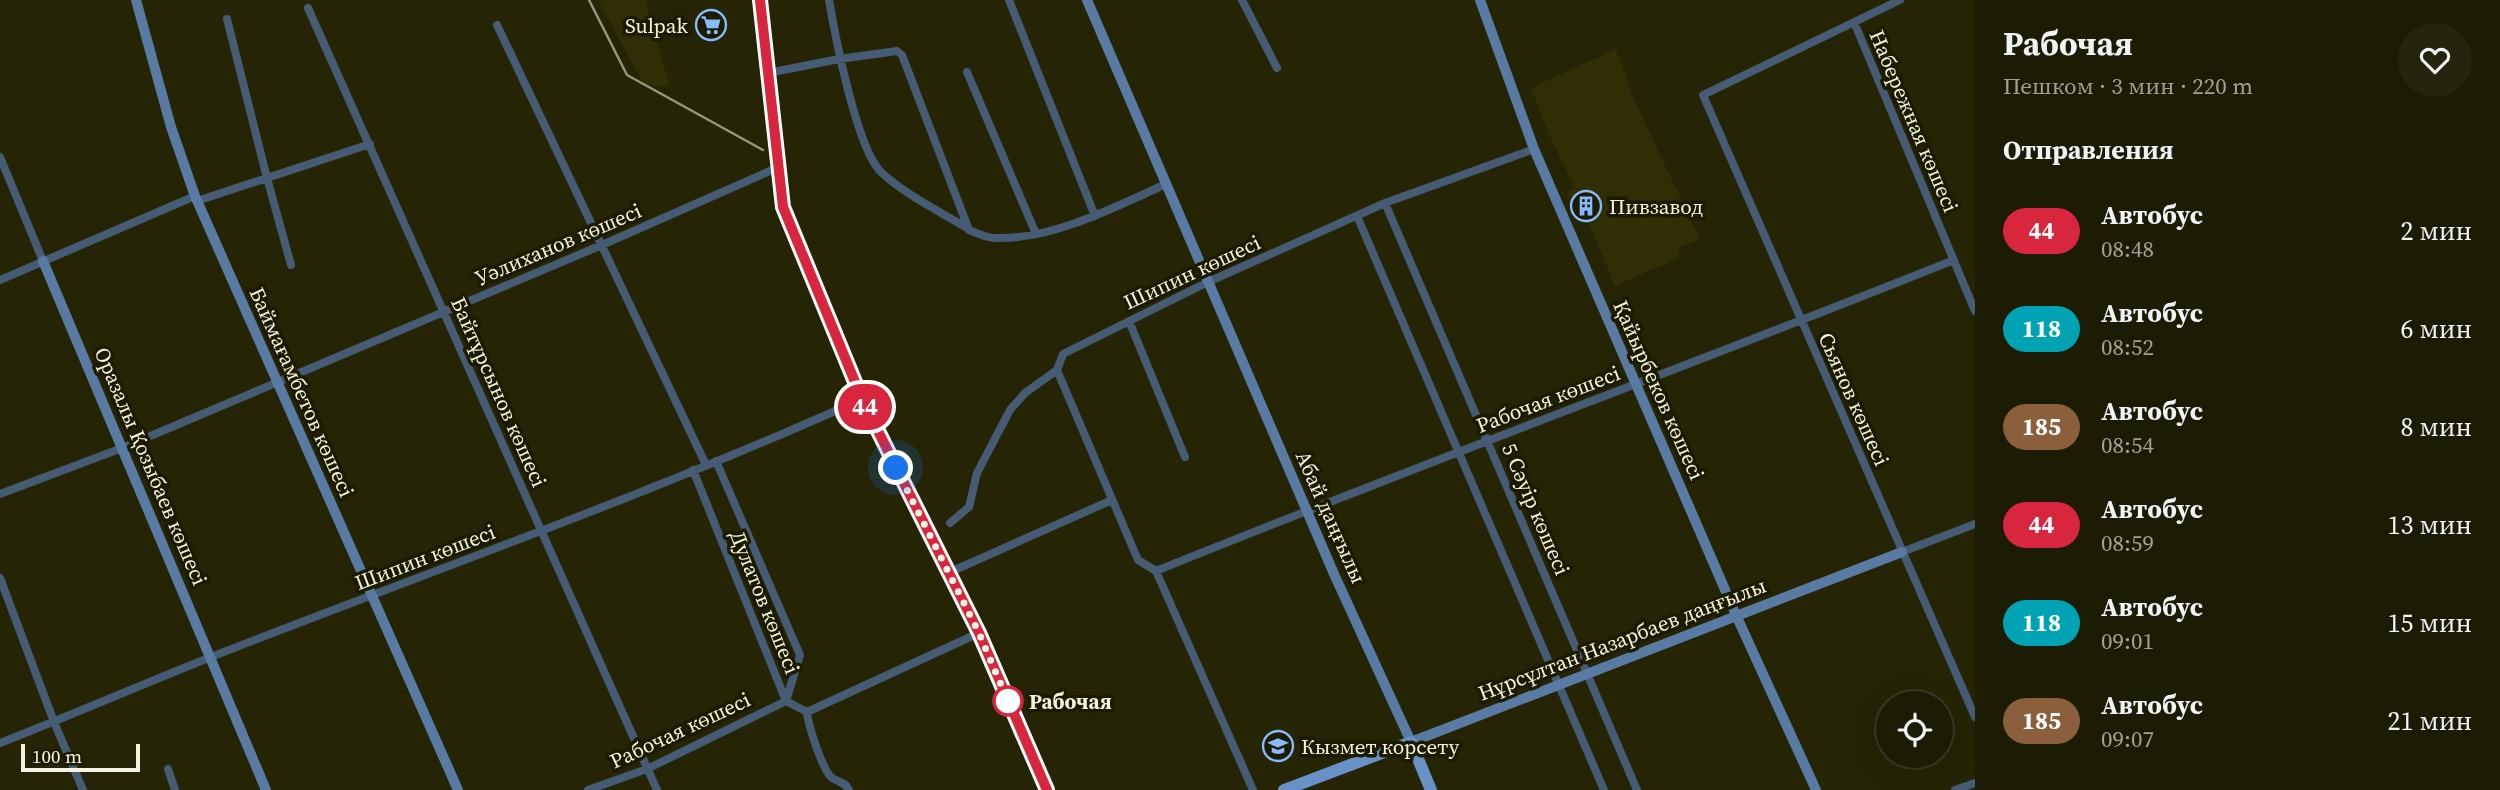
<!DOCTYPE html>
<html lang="ru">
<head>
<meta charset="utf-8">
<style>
	body { margin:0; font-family:"Source Serif 4",serif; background:#25250e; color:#f1f3f6; height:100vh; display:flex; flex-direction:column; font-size:26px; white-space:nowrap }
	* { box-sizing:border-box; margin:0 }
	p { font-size:23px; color:#a0a19a }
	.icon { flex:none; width:38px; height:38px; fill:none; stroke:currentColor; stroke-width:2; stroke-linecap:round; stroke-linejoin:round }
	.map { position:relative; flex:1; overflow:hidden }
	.panel { display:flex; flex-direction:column; background:#1c1c04; width:525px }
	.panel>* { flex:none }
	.badge { padding:0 14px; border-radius:23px; font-size:24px; line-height:46px }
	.tools { position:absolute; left:1876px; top:691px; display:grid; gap:14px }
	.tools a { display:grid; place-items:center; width:77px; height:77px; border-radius:50%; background:#1c1c04; box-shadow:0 7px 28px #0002,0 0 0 2px #3a3a26; font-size:35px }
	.scale { position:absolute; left:21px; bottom:18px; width:119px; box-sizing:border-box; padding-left:7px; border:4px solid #f2f3e0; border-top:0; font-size:19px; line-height:24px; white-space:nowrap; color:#f2f3e0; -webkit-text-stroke:5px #1c1b00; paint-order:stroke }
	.you { position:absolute; width:35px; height:35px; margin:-18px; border:5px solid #fff; border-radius:50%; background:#1a73e8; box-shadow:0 0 0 10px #1a73e833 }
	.map>.badge { position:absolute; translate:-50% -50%; box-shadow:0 0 0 4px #fff }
	h2 { padding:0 28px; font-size:26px; line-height:63px }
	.round { display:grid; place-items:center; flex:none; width:74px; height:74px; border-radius:37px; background:#25250e }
	.headline { display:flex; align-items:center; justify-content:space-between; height:119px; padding:0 28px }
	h1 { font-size:33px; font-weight:700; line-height:52px }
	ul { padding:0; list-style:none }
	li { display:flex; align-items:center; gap:21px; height:98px; padding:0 28px }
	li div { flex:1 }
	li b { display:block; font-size:26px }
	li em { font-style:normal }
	li .badge { min-width:77px; font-weight:700; text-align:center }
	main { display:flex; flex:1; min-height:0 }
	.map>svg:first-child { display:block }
	.built { fill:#2f2e05 }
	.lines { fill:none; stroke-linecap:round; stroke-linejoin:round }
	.stream { stroke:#96977a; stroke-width:2.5 }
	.street { stroke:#465b74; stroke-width:8 }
	.secondary { stroke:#597aa3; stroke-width:10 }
	.primary { stroke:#6791c7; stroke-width:12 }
	.line-casing { stroke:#fff; stroke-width:16 }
	.line { stroke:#d7263d; stroke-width:10 }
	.walk { stroke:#f2f3e0; stroke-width:7; stroke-dasharray:0 12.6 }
	.stop-dot { fill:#fff; stroke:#d7263d; stroke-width:3.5 }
	.labels { text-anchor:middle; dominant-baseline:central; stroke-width:7; stroke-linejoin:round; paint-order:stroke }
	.poi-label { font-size:21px; fill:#f2f3e0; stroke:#1c1b00; text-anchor:start }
	.street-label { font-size:21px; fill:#f2f3e0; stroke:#1c1b00 }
	.stop-label { font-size:21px; font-weight:bold; fill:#f2f3e0; stroke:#1c1b00; text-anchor:start }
</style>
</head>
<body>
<main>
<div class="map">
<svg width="1975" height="790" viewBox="0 0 1975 790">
	<rect width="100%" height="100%" fill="#252505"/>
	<path class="built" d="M598,0h48l4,21 20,64 -25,2z
		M1616,49l18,50 66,140 -22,9 3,9 -66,29 -32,-76 -7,3 -9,-21 8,-4 -26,-53 -18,-47z"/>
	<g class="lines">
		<path class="stream" d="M589,0l38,75 136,75"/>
		<path class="street" d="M829,0c6,35 28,151 53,173 24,22 57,38 85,55
			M1009,0l86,216
			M1242,0l35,68
			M1900,0l-197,95 272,622
			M308,8l349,782
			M227,19l40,159 24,87
			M1854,22l121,289
			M497,25l209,440
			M967,72l69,162
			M768,73l71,-14 58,-8 5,4 67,175c8,3 17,8 26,8 57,2 120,-31 171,-54
			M0,157l43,104
			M197,201l173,-57
			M1385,203l252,587
			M1357,216l247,574
			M0,280l195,-84
			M1129,321l56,136
			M1057,370l81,190 18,11 97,219
			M716,461l84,194 -14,46
			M693,470l93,231
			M0,494l122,-46 480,-203 177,-78
			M950,523l19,-16 8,-34 33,-63 15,-17 32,-23 6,-16 145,-72 177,-79 149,-54
			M1902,552l73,-28
			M1156,571c264,-107 533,-205 798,-311
			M948,573l164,-73
			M0,578l54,144 29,68
			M786,701l21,11
			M807,712l172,-79
			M807,712c1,13 15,56 24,65 7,6 14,4 18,13
			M0,743c71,-28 141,-58 211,-86 217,-85 438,-162 651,-258
			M168,769l7,21
			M588,790l59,-21 139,-68
			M1955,790l20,-7"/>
		<path class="secondary" d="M136,0l35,127 24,69 263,594
			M760,0l23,207 79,192 117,234 68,157
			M1087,0l247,574 77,168 491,-190
			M1480,0l54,149 202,466 80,175
			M43,261l223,529"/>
		<path class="primary" d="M1284,790l127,-48 20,48"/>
	</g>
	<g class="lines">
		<g class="line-casing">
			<path id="line" d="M760,0l23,207 79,192 117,234 68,157"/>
		</g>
		<use href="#line" class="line"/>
		<path class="walk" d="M896,468l83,165 29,68"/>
	</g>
	<defs>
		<g id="supermarket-ring" transform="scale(1.575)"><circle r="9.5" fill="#1c1b00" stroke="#87bbfb" stroke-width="1.5"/><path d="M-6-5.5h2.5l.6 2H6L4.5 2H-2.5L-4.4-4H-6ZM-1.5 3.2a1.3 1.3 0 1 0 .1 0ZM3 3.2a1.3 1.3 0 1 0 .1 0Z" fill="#87bbfb"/></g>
		<g id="building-ring" transform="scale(1.575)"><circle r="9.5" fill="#1c1b00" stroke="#87bbfb" stroke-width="1.5"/><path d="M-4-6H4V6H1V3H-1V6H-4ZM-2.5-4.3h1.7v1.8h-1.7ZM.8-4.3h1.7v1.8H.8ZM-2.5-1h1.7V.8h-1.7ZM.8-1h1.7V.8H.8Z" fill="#87bbfb"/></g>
		<g id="university-ring" transform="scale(1.575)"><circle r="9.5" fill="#1c1b00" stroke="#87bbfb" stroke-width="1.5"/><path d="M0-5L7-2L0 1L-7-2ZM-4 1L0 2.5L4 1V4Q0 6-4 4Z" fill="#87bbfb"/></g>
	</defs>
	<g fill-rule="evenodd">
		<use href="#supermarket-ring" x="711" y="25"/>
		<use href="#building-ring" x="1586" y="206"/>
		<use href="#university-ring" x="1278" y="746"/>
	</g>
	<circle class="stop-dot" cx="1008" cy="701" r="14"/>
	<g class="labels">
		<g class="poi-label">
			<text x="688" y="25" text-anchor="end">Sulpak</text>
			<text x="1609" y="206">Пивзавод</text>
			<text x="1301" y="746">Кызмет корсету</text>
		</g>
		<g class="street-label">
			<text transform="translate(1914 121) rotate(67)">Набережная көшесі</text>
			<text transform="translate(558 244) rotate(-23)">Уәлиханов көшесі</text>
			<text transform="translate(1192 272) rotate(-25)">Шипин көшесі</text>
			<text transform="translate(1659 390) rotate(66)">Қайырбеков көшесі</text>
			<text transform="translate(302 392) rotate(66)">Баймағамбетов көшесі</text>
			<text transform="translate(499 392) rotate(66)">Байтұрсынов көшесі</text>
			<text transform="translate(1548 399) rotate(-21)">Рабочая көшесі</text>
			<text transform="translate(1854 399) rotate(66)">Сьянов көшесі</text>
			<text transform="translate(151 466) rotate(67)">Оразалы Қозыбаев көшесі</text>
			<text transform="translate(1536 509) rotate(67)">5 Сәуір көшесі</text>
			<text transform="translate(1331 517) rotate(66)">Абай даңғылы</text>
			<text transform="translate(425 557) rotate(-21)">Шипин көшесі</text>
			<text transform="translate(765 602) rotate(68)">Дулатов көшесі</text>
			<text transform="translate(1622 639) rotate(-21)">Нұрсұлтан Назарбаев даңғылы</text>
			<text transform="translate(680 730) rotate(-25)">Рабочая көшесі</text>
		</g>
		<g class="stop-label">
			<text x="1029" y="701">Рабочая</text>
		</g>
	</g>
</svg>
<div class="tools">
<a><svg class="icon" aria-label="locate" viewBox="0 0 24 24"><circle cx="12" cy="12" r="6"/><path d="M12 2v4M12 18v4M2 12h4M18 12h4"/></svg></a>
</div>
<div class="scale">100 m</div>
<div class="you" style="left:896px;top:468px"></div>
<b class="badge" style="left:865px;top:407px;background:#d7263d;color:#fff">44</b>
</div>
<section class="panel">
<div class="headline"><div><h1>Рабочая</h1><p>Пешком · 3 мин · 220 m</p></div><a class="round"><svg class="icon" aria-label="heart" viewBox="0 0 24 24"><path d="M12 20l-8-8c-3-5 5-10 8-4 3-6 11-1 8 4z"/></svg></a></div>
<h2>Отправления</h2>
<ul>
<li><span class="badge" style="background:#d7263d;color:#fff">44</span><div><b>Автобус</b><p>08:48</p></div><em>2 мин</em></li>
<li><span class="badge" style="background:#00a3b4;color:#fff">118</span><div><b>Автобус</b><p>08:52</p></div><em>6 мин</em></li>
<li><span class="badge" style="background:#8b5e3c;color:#fff">185</span><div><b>Автобус</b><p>08:54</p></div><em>8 мин</em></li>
<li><span class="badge" style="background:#d7263d;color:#fff">44</span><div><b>Автобус</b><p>08:59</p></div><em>13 мин</em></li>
<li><span class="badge" style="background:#00a3b4;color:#fff">118</span><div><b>Автобус</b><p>09:01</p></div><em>15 мин</em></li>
<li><span class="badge" style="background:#8b5e3c;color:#fff">185</span><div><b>Автобус</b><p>09:07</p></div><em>21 мин</em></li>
</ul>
</section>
</main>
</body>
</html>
